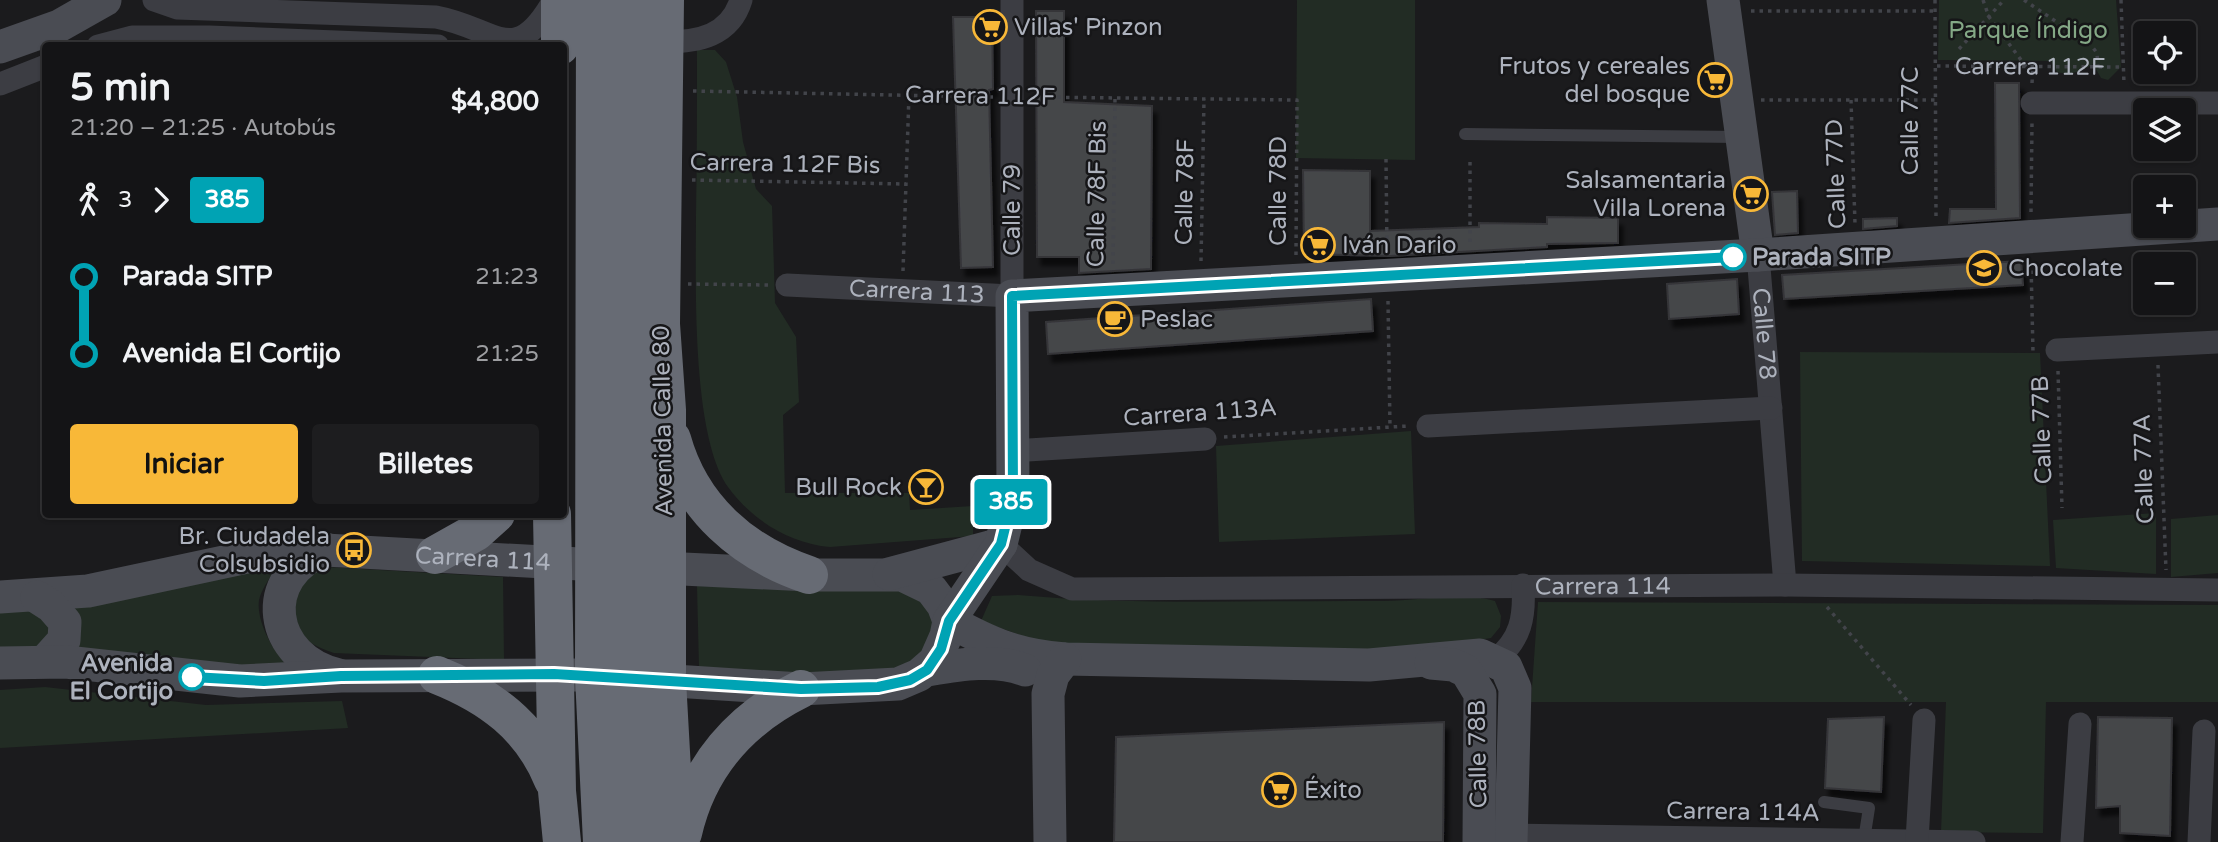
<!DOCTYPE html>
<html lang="es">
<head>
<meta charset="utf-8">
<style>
	body { margin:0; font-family:"Varela Round",sans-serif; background:#1d1d1f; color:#f1f3f6; height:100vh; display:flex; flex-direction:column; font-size:26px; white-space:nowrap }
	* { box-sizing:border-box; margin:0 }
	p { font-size:23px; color:#9d9ea1 }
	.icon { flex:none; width:38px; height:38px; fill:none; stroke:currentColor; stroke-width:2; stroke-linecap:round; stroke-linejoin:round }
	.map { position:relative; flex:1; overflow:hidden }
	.side { position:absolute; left:42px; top:42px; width:525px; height:476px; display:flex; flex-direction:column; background:#141416; border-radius:7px; box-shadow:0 2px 5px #0004,0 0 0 2px #333335 }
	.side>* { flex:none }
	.badge { padding:0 14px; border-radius:5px; font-size:24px; line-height:46px }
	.tools { position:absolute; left:2133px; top:21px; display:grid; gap:14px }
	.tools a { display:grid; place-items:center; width:63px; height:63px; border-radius:7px; background:#141416; box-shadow:0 2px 5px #0004,0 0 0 2px #333335; font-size:35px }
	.map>.badge { position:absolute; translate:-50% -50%; box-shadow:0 0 0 4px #fff }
	.legs { display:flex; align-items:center; gap:10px; height:77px; padding:0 28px; font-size:23px }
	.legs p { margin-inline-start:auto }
	.summary { display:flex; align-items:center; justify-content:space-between; height:119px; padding:0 28px }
	h1 { font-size:38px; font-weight:700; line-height:52px }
	.primary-button { display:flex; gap:14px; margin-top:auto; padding:14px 28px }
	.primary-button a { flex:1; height:80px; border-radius:7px; background:#f8b838; color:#111; font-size:28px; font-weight:700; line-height:80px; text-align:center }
	.primary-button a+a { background:#1d1d1f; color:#f1f3f6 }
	ul { padding:0 28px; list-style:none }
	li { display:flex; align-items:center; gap:24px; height:77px; font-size:26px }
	li i { display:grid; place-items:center; width:10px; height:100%; margin:0 9px; background:currentColor }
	li i::after { content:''; width:18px; height:18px; margin:-9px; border:5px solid; border-radius:50%; background:#141416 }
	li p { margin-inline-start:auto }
	li:first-child i { background:linear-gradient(#0000 50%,currentColor 0) }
	li:last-child i { background:linear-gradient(currentColor 50%,#0000 0) }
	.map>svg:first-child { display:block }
	.green { fill:#222c24 }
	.building { fill:#45464a; stroke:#353539; stroke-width:2; filter:url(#shadow) }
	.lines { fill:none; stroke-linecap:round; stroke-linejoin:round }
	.path { stroke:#42444a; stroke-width:3.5; stroke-dasharray:3.5 5; stroke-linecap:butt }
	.lane { stroke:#3c3d43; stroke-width:12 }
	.street { stroke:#3c3d43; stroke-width:23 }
	.secondary { stroke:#4a4c53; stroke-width:33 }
	.highway { stroke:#676b74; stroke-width:38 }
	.line-1-casing { stroke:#fff; stroke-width:16 }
	.line-1 { stroke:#00a3b4; stroke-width:10 }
	.stop-1-dot { fill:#fff; stroke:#00a3b4; stroke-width:3.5 }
	.labels { text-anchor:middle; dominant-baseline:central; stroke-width:5; stroke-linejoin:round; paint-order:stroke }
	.poi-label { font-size:24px; fill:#adb2bd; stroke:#161618; text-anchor:start }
	.park-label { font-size:24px; fill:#84a886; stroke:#161618 }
	.street-label { font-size:24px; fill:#adb2bd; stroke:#161618 }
	.stop-label { font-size:24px; font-weight:bold; fill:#adb2bd; stroke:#161618; text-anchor:start }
</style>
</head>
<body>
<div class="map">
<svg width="2218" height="842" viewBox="0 0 2218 842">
	<defs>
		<filter id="shadow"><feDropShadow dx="4.5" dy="8" stdDeviation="2" flood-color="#0009"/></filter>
	</defs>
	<rect width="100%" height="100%" fill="#1b1b1d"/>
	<path class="green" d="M1297,0h118v160l-119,-2z
		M1939,0h177l5,67 -13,13 -7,-2 -8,-14c-11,7 -22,12 -36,8l-6,-11 -113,-1z
		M697,50h18l11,12 11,35 6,45 13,47 16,17 3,97 21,34 3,65 -16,13 2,78h124l1,17 63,-4v30l-143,11c-41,-4 -78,-27 -102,-60 -37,-53 -32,-206 -32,-272 1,-55 1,-110 1,-165z
		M1800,352l240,1 10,213 -248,-5z
		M1411,431l4,103 -196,8 -3,-96z
		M2156,513v61l-100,-6 -3,-48z
		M2218,515v58l-47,4v-58z
		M281,559c-6,12 -19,28 -22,41 -3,21 14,52 29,66l-56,3 -164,-18 3,-36 9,-15z
		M326,567l177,10 1,83 -170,-7c-36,-13 -37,-19 -40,-56l19,-25z
		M697,586l205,3 23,15 9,18 -10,32 -26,18 -117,1 -82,-6z
		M1018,595c122,11 243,5 365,6 37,0 76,-10 112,0l6,15 -1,11 -9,11 -76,12 -324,-2 -54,-7 -56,-20 11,-25z
		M1538,602l680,3v97h-172l-3,131 -102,-1 5,-130h-415z
		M0,606l49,7 3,31 -52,10z
		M45,687l161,18 136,-4 6,27 -348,20v-58z"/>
	<path class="building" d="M1036,11h28v91l88,4 -1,163 -72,4v-16h-42z
		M953,17h39l1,72 -4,1 4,177 -32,1z
		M1995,83h24l1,135 -71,5 1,-14h46z
		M1303,170l67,1v60l109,-4v-4l68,1v-7l71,1v25l-71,1v3l-157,9 -86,-2z
		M1797,191l1,42 -23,2 -3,-43z
		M1897,218v8l-34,3v-10z
		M2021,261l2,24 -239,14 -2,-24z
		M1737,279l2,35 -70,5 -2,-35z
		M1371,299l2,32 -325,23 -2,-32z
		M1884,717l-3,75 -56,-4 3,-69z
		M2098,717l74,1 -2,118 -50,-3v-27l-24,2z
		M1444,722l-1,120h-329l2,-105z"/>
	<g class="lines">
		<g class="path">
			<path d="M1935,0l1,218"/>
			<path d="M1983,0l6,17 38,51"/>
			<path d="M2024,0l67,45 6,8 1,14"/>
			<path d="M2121,0l3,84"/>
			<path d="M1751,11h184"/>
			<path d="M1959,49l45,-49"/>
			<path id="s1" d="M1937,66l187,1"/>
			<path d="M2032,83l1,-15"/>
			<path d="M693,91l300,6"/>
			<path d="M1032,97l265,3 -1,155"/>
			<path d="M1761,100h176"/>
			<path d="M1851,100l4,124"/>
			<path d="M1386,159l1,92"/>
			<path d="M1470,162v82"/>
			<path d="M692,180l214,4"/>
			<path d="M2031,212l1,-90"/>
			<path d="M1201,261l3,-162"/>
			<path d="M2031,262l2,91"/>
			<path d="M1113,264l2,-166"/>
			<path d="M903,271l6,-176"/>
			<path d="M688,284l80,1"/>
			<path d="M1388,301l2,126"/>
			<path d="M2158,365l8,205"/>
			<path d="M2058,371l4,137"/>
			<path d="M1224,437l184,-11"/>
			<path d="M1827,607l84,98"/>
		</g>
		<path class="lane" d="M1465,134l275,3
			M1824,802l45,6 -5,32"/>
		<g class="street">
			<path d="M154,0l23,8 259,9c60,11 78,53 118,-17"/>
			<path d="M665,42c33,0 65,-6 76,-42"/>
			<path d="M98,46l34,-9h77l229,9"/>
			<path d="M0,84l46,-18"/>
			<path d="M2032,103h186"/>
			<path id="s2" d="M1758,255l27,330"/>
			<path id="s3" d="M787,285l225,11v-296"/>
			<path d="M2057,350l161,-8"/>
			<path d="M1428,426l343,-18"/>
			<path d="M1013,451l192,-12"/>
			<path id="s4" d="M1001,544l28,26 43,19 713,-4 433,5"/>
			<path d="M1495,660c26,-20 30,-43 28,-75"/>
			<path d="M1511,835l463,7"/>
			<path d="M1917,841l7,-121"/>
			<path d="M2072,842l8,-118"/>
			<path d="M2199,842l5,-111"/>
		</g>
		<g class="secondary">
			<path d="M1723,0l35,255"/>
			<path d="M0,47l59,-21 46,-26"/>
			<path d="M326,549c-70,27 -58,110 13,126"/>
			<path d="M641,567l168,8h93l29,14 12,16 6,16 -3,15 -11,25 -16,14 -21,9 -97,5 -158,-10"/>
			<path d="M889,574l112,-30"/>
			<path id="s5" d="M0,597l88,-6 201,-43 291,16"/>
			<path d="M37,597l14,9 14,16 -1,18 -18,20"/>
			<path d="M949,621l52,-77 12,-49 -1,-199 746,-41 460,-31"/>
			<path d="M949,621c42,23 68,34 116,38l304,6 111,-10 26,12 9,21 -4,154"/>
			<path d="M0,663l66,-1 174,19 101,-5 241,-1"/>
			<path d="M1431,663l22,2 13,6 14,23 -1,148"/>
			<path d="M927,670c30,-5 68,-12 98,0"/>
			<path d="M1050,842l-2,-148 5,-19 12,-16"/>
		</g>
		<path class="highway" d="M595,0l-1,676 8,166
			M632,0l-3,368 3,310 7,164
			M665,0l-4,324 6,86v270l9,162
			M560,46v-46
			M672,439c19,69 71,114 137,136
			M552,514l5,277 5,51
			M435,555l41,-23 20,-18
			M437,675c53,21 94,51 116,105
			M683,833c15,-66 57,-114 118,-144"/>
	</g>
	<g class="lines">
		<g class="line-1-casing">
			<path id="line-1" d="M192,677l72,4 77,-5 213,-2 247,15 77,-2 32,-7 17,-10 14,-21 8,-28 52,-77 12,-49 -1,-199 721,-39"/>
		</g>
		<use href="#line-1" class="line-1"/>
	</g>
	<defs>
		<g id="supermarket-ring" transform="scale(1.75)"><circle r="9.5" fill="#161618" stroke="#f8b838" stroke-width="1.5"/><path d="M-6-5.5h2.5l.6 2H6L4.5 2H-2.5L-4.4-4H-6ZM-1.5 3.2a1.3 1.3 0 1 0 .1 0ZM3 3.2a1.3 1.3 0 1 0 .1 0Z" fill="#f8b838"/></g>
		<g id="school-ring" transform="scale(1.75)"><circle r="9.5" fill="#161618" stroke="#f8b838" stroke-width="1.5"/><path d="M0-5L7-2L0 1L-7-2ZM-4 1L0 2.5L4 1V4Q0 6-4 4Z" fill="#f8b838"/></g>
		<g id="cafe-ring" transform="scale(1.75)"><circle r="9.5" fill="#161618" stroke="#f8b838" stroke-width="1.5"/><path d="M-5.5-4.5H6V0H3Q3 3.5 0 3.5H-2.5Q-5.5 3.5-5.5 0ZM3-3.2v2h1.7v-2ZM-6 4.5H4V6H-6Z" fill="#f8b838"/></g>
		<g id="bar-ring" transform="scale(1.75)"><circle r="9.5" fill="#161618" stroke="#f8b838" stroke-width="1.5"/><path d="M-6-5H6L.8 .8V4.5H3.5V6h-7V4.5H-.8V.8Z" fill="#f8b838"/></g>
		<g id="bus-ring" transform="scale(1.75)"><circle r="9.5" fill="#161618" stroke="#f8b838" stroke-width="1.5"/><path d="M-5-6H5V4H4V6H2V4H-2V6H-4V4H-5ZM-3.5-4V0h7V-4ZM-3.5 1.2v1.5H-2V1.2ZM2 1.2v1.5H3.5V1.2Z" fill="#f8b838"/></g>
	</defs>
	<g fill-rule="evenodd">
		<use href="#supermarket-ring" x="990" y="27"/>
		<use href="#supermarket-ring" x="1715" y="80"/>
		<use href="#supermarket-ring" x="1751" y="194"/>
		<use href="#supermarket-ring" x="1318" y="245"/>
		<use href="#school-ring" x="1984" y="268"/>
		<use href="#cafe-ring" x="1115" y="319"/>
		<use href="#bar-ring" x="926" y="487"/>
		<use href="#bus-ring" x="354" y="550"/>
		<use href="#supermarket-ring" x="1279" y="790"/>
	</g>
	<g class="stop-1-dot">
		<circle cx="1733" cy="257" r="12"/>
		<circle cx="192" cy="677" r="12"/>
	</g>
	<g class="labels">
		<g class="poi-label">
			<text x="1014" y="27">Villas' Pinzon</text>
			<text x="1690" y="66" text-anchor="end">Frutos y cereales<tspan x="1690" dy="28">del bosque</tspan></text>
			<text x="1726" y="180" text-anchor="end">Salsamentaria<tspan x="1726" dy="28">Villa Lorena</tspan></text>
			<text x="1342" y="245">Iván Dario</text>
			<text x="2008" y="268">Chocolate</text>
			<text x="1140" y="319">Peslac</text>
			<text x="902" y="487" text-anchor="end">Bull Rock</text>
			<text x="330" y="536" text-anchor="end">Br. Ciudadela<tspan x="330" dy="28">Colsubsidio</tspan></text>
			<text x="1304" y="790">Éxito</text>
		</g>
		<g class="park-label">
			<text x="2028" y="30">Parque Índigo</text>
		</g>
		<g class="street-label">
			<text stroke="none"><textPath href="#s1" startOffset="93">Carrera 112F</textPath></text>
			<text transform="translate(980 96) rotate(1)">Carrera 112F</text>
			<text transform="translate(1910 121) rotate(-90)">Calle 77C</text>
			<text transform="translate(785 164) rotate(1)">Carrera 112F Bis</text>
			<text transform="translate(1836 174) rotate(-92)">Calle 77D</text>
			<text transform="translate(1278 191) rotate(-90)">Calle 78D</text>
			<text transform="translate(1185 192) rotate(-89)">Calle 78F</text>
			<text transform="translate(1097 194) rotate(-89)">Calle 78F Bis</text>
			<text transform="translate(1012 210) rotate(-90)">Calle 79</text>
			<text stroke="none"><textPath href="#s3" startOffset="130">Carrera 113</textPath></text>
			<text stroke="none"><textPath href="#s2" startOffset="79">Calle 78</textPath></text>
			<text transform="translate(1200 413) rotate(-4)">Carrera 113A</text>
			<text transform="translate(663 421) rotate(-91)">Avenida Calle 80</text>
			<text transform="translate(2042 430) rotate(-92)">Calle 77B</text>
			<text transform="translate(2144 469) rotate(-92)">Calle 77A</text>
			<text stroke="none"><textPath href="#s5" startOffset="488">Carrera 114</textPath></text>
			<text stroke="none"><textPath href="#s4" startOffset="616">Carrera 114</textPath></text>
			<text transform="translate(1478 754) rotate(-91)">Calle 78B</text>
			<text transform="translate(1743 812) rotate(1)">Carrera 114A</text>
		</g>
		<g class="stop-label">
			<text x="1752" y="257">Parada SITP</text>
			<text x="173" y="663" text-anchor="end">Avenida<tspan x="173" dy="28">El Cortijo</tspan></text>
		</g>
	</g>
</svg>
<div class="tools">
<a><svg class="icon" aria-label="locate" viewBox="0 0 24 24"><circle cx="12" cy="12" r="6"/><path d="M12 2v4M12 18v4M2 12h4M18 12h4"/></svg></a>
<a><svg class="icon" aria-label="layers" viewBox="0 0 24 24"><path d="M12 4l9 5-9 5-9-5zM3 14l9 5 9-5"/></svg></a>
<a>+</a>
<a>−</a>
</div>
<b class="badge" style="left:1011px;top:502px;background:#00a3b4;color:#fff">385</b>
<section class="side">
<div class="summary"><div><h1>5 min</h1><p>21:20 – 21:25 · Autobús</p></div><b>$4,800</b></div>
<div class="legs"><svg class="icon" aria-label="walk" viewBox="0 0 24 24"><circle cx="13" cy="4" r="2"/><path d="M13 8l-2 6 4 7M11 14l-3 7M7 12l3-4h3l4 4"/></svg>3<svg class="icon" aria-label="forward" viewBox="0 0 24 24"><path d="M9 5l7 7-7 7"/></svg><b class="badge" style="background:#00a3b4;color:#fff">385</b></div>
<ul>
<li><i style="color:#00a3b4"></i><b>Parada SITP</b><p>21:23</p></li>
<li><i style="color:#00a3b4"></i><b>Avenida El Cortijo</b><p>21:25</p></li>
</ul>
<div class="primary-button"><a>Iniciar</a><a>Billetes</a></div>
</section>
</div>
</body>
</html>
